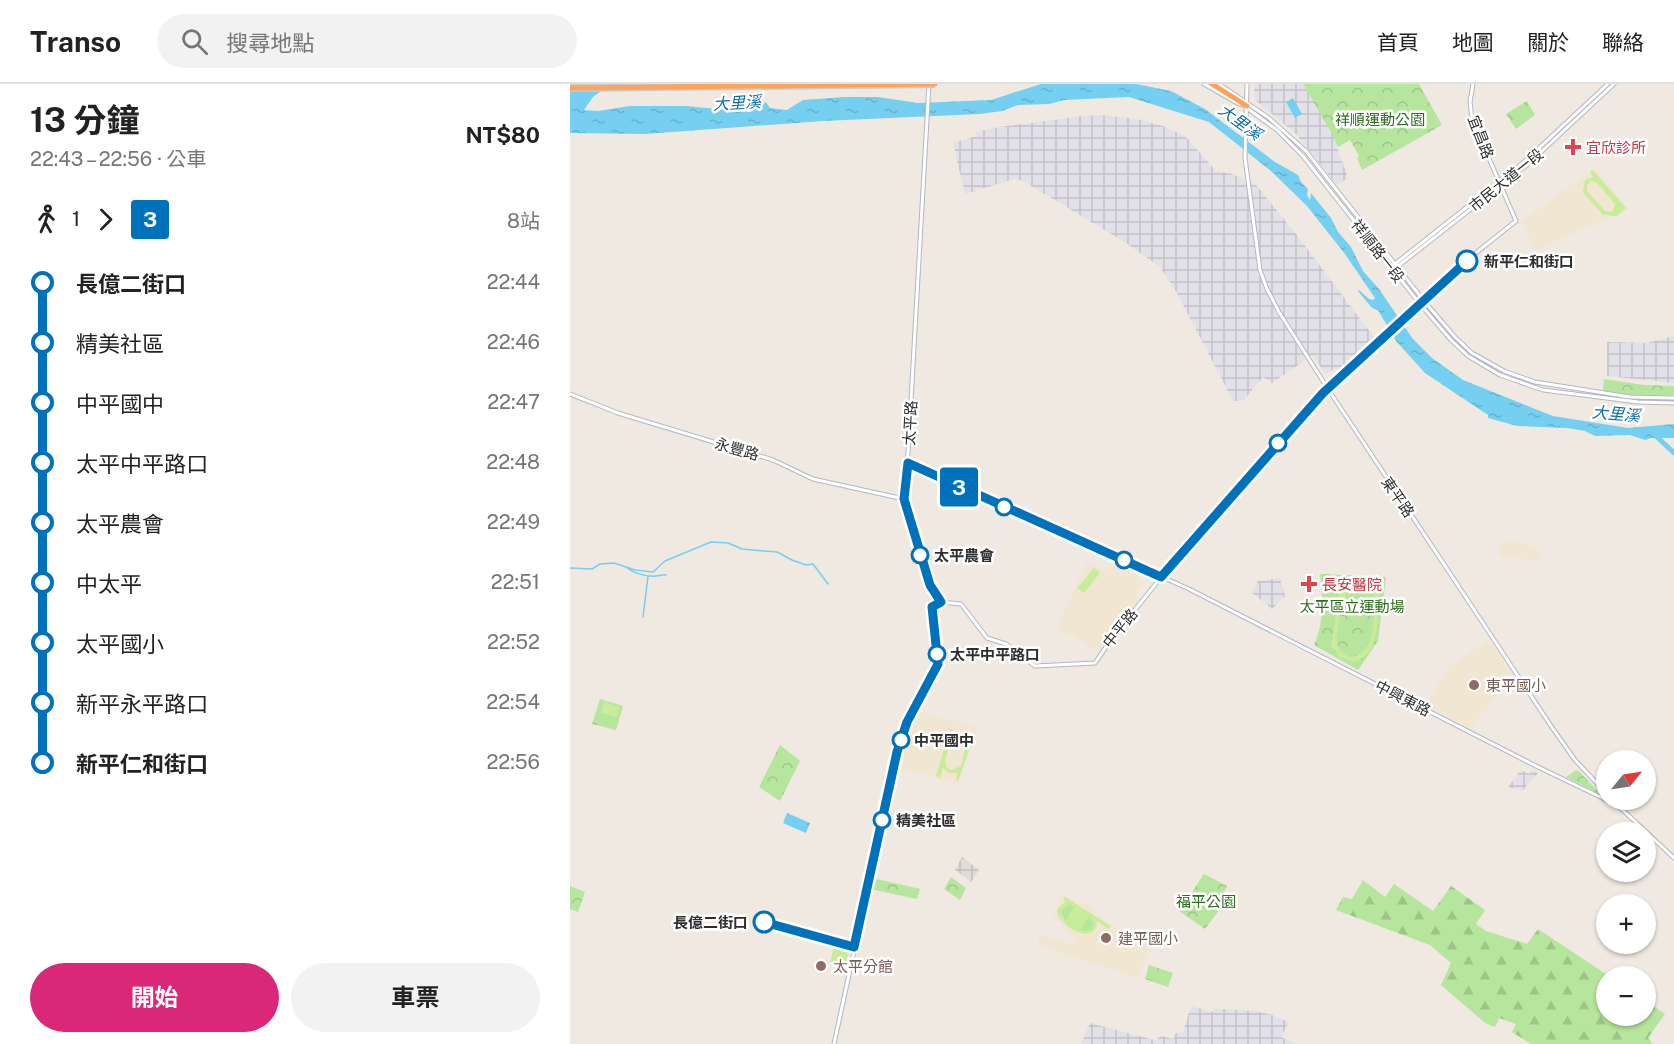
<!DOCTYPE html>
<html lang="zh-TW">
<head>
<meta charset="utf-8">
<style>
	body { margin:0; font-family:"Public Sans","Noto Sans TC",sans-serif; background:#f2f2f2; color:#222; height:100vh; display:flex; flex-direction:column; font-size:22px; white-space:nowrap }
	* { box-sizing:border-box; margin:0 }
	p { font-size:20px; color:#767676 }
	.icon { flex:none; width:33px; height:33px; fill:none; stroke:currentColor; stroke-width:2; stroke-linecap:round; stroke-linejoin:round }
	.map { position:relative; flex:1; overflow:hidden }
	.details { display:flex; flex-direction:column; background:#fff; width:570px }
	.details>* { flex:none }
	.badge { padding:0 12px; border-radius:4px; font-size:21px; line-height:39px }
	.needle { width:39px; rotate:60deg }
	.tools { position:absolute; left:1026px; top:666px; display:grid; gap:12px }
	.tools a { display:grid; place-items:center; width:60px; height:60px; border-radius:50%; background:#fff; box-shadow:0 2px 4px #0004; font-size:30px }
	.map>.badge { position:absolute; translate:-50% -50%; box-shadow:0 0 0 3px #fff }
	.legs { display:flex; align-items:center; gap:9px; height:66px; padding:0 30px; font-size:20px }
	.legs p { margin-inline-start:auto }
	.headline { display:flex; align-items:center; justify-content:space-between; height:102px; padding:0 30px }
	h1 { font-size:33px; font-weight:700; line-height:45px }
	.button { display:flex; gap:12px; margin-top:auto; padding:12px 30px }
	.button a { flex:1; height:69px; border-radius:36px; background:#db2777; color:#fff; font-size:24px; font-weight:700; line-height:69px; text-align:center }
	.button a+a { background:#f2f2f2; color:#222 }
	ul { padding:0 30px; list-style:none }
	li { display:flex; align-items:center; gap:21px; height:60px; font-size:22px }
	li i { display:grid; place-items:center; width:9px; height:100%; margin:0 8px; background:currentColor }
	li i::after { content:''; width:15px; height:15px; margin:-8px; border:4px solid; border-radius:50%; background:#fff }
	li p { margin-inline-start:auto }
	li:first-child i { background:linear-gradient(#0000 50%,currentColor 0) }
	li:last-child i { background:linear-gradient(currentColor 50%,#0000 0) }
	header { display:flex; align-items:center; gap:36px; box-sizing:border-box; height:84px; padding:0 30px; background:#fff; border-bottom:2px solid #e0e0e0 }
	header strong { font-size:28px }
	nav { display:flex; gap:33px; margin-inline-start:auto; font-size:21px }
	.search { width:420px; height:54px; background:#f2f2f2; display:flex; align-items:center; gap:15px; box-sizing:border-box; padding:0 21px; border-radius:33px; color:#767676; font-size:22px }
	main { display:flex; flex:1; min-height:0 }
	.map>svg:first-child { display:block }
	.industrial { fill:url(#industrial-grid) }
	.education { fill:#f0e6d1 }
	.grass { fill:#b6e59e }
	.forest { fill:url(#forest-firs) }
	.park { fill:url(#park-crowns) }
	.pitch { fill:#c9ec9a; fill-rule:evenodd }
	.plaza { fill:url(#plaza-grid) }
	.water { fill:url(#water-ripples) }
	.pier { fill:#efe9e1 }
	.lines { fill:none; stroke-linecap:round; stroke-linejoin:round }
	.stream { stroke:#75cff0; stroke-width:1.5 }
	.river { stroke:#75cff0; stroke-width:5 }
	.secondary-casing { stroke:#b4b7c1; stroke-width:5 }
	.highway-casing { stroke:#c9c9c9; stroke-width:8 }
	.secondary { stroke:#fff; stroke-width:3 }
	.highway { stroke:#ffa35c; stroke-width:5 }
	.highway-bridge-casing { stroke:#c9c9c9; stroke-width:8; stroke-linecap:butt }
	.highway-bridge { stroke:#ffa35c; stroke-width:5 }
	.line-1-casing { stroke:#fff; stroke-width:14 }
	.line-1 { stroke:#0072bc; stroke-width:9 }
	.health-dot { fill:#e0444e; stroke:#fff; stroke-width:2 }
	.stop-1-dot { fill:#fff; stroke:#0072bc; stroke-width:3 }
	.education-dot { fill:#8d6e63; stroke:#fff; stroke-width:2 }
	.labels { text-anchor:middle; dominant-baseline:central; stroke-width:5; stroke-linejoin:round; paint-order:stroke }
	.park-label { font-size:15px; fill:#2c6e1b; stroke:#fff }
	.street-label { font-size:15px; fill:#2e2e2e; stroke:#fff }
	.health-label { font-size:15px; fill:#be3a42; stroke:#fff; text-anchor:start }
	.stop-label { font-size:15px; font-weight:bold; fill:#2e2e2e; stroke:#fff; text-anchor:start }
	.education-label { font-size:15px; fill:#785e54; stroke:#fff; text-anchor:start }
	.water-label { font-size:16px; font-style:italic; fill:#0d6fa3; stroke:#fff }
</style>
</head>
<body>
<header>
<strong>Transo</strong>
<div class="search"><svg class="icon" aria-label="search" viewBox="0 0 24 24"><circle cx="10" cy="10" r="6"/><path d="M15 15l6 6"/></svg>搜尋地點</div>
<nav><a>首頁</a><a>地圖</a><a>關於</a><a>聯絡</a></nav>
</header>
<main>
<section class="details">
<div class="headline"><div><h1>13 分鐘</h1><p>22:43 – 22:56 · 公車</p></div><b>NT$80</b></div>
<div class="legs"><svg class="icon" aria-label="walk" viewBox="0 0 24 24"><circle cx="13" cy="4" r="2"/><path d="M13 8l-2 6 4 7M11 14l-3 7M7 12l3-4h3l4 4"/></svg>1<svg class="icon" aria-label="forward" viewBox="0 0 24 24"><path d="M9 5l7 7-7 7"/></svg><b class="badge" style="background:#0072bc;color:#fff">3</b><p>8站</p></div>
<ul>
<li><i style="color:#0072bc"></i><b>長億二街口</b><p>22:44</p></li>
<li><i style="color:#0072bc"></i><span>精美社區</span><p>22:46</p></li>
<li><i style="color:#0072bc"></i><span>中平國中</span><p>22:47</p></li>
<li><i style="color:#0072bc"></i><span>太平中平路口</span><p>22:48</p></li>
<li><i style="color:#0072bc"></i><span>太平農會</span><p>22:49</p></li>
<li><i style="color:#0072bc"></i><span>中太平</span><p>22:51</p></li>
<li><i style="color:#0072bc"></i><span>太平國小</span><p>22:52</p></li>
<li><i style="color:#0072bc"></i><span>新平永平路口</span><p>22:54</p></li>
<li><i style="color:#0072bc"></i><b>新平仁和街口</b><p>22:56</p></li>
</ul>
<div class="button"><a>開始</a><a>車票</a></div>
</section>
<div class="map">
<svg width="1104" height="960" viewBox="0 0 1104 960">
	<defs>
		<pattern id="industrial-grid" width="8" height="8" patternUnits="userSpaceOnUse" patternTransform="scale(1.5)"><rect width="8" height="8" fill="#e3e1e8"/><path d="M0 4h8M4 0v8" fill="none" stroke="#c3c1c7"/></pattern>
		<pattern id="forest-firs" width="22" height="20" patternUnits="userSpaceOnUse" patternTransform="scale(1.5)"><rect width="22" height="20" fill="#b6e59e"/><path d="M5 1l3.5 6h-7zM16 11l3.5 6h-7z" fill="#9dc588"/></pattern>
		<pattern id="park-crowns" width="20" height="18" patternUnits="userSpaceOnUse" patternTransform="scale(1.5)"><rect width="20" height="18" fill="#b6e59e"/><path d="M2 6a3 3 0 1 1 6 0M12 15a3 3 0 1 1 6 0" fill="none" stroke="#9dc588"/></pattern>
		<pattern id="plaza-grid" width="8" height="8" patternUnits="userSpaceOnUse" patternTransform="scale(1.5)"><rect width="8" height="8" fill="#dfdcd8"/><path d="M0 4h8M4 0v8" fill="none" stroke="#c0bdba"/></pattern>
		<pattern id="water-ripples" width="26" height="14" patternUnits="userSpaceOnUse" patternTransform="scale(1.5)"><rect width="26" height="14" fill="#75cff0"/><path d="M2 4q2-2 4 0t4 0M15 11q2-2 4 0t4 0" fill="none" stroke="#66b2ce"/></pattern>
	</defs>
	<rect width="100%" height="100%" fill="#efe9e1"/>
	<path class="industrial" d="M684,0h49l28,46 17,48 -11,7 -41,-51 -41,-34z
		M532,31l35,4 26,7 22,10 31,35 16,3 24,11 41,50 79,105 -36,34 -4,-6 -11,6 -12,-19 -41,28 -9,-6 -20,24h-10l-56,-108 -17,-26 -34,-24 -103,-62 -9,-2 -49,15 -12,-51 24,-7 -2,-4 24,-5 83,-11z
		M1104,252v47l-67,-7v-34l40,1z
		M710,494l5,18 -13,13 -21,-17 7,-11z
		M951,686l8,4 2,-4 7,3 -16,18 -14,-4z
		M621,922l22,6 1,-3h6l36,2 16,4 15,6 1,3 -7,13 15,7h-215l9,-21 68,18v-3l4,-2 11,3 3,-6 7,-1z"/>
	<path class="education" d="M1024,85l35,40 -91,40 -4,-1 -12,-27z
		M932,456l33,6 5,9v6l-41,-5z
		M518,478l18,9 10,-9 23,11 -2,5 6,5 -9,11 5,5 -42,53 -27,-19 -4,3 -8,-8 5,-15 9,-14 -1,-3z
		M918,555l29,43 -13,6 -34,40 -43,-23 21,-37z
		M348,627l59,16 -18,57 -27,-6 -1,-5 -33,-4 7,-32z
		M492,812l31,10 3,10 28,16 27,12 -13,34 -76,-24 -23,-10 -2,-4 3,-5 34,10 1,-5 -22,-25z"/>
	<path class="grass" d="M499,820l22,13 3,6 -2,6 -7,3c-9,-5 -24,-10 -24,-22z"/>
	<path class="forest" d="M793,796l22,17 9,-13 39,27 18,-25 34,24 -9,14 10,7 41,13 11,-15 71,47h-3v40h40v-15l19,13 -17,24 5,6h-122l-19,-12 4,-8 -17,-6 -4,9 -10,-4 -44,-38 10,-22 -21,-18 -94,-35 7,-13 9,2z"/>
	<path class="park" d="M733,0h116l23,41 -80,45 -5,-12 2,-2 -9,-16 -12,7 -8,-17z
		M957,17l8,14 -19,14 -10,-15z
		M1034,295l40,6 30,1v9l-31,1 -38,-4 -2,-3z
		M750,490l66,3 -8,64 -20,29 -44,-25c10,-22 9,-48 6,-71z
		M30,615l23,7 -7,24 -24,-6z
		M210,661l20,16 -20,40 -21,-14z
		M1006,686l4,2 20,22 -34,-17z
		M634,790l23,12 -5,11 5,3 -22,29 -26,-18z
		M381,793l15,11 -6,12 -16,-11z
		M302,794l48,11 -3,10 -47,-10z
		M0,802l15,6 -7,20 -8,-3z
		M579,881l24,8 -5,14 -23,-8z"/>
	<path class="pitch" d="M1022,85l34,39 -9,8 -14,-1 -20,-23 2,-12 8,-3 -3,-4zM1021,97l6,2 18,21 -3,8 -7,-1 -18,-20v-6z
		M524,484l6,5 -16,20 -7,-5z
		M790,498l12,4 7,8c-2,22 2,61 -25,68l-15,-5 -4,-8 -4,-1 9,-62 5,1 7,-4zM791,502c8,1 13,4 15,12 -3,20 0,57 -26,59 -6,-2 -11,-7 -13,-14 -2,-11 7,-47 14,-56z
		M34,618l16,5 -3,10 -16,-4z
		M380,645l3,1 -1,4c12,-5 12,5 19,11l-13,36 -2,-1 2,-7h-9l-6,-5 -3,10 -4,-2zM387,651l7,3 2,6 -5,22 -9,4 -5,-2 -2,-7 6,-23z
		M495,813l46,29 -2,3 -12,-8c-2,26 -37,6 -40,-10l3,-5 6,-4 -3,-2zM499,820l14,8 -9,-5 -8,13 15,9 8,-13 5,7 -2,6 -9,2 -21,-13 -1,-8z
		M264,863l15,3 -3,15 -16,-3z"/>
	<path class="plaza" d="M392,773l17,13 -8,12 -16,-12z"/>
	<path class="water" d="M0,0h41l-18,13 -9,13 14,1 32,-5h56l64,6 16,-10 4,6 17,2 16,-10 41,-3h34l40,6 73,-3 50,-16h95l35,7 34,18 70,53 23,13 3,7 7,7 -1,6 3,5 1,-7 20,25 7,14 13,15 12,24 16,18 34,50 19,19 31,22 90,36 75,12 46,-4v14h-23l-6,2 -15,-5 -35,1 -10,-5 -18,-3 -50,-2 -29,-8v-3l-63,-42 -29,-32 -18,-31 -6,-2 -14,-17 1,-1 10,9 4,1 2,-2 -30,-44 -38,-48 -36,-35 -62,-49 -80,-25 -65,3 -15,4 -31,1 -16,6 -22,3 -157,7 -178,13 -75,-1z
		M723,14l9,16 -7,4 -9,-16z
		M217,729l23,10 -4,10 -23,-10z"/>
	<path class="pier" d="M830,231l6,8 -16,15 -5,-9z"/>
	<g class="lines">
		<path class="stream" d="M56,483c7,6 20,10 30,9 4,0 7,-2 10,-1
			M0,484l22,1 8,-5 14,-1 21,7 18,2 12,-11 46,-19 17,1 14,6 35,3 15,8 14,5 7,-1 15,20
			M73,533l5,-41"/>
		<path class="river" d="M1085,351l19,18"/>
		<g class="secondary-casing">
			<path id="secondary" d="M359,0l-21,369 -4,46 26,86 11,17
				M634,0l35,20
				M649,0l50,34 37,33 118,150 31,36 17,16 32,18 31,11 95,15 44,1
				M677,0l-2,74 15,112 7,19 12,23 49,77 223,337 24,34 31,33
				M677,24l30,22 25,25 118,149 31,36 17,16 32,19 43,15 95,12 36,1
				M821,183l133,-105 84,-78
				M823,186l134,-105 87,-81
				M0,310l48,19 155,47 40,19 91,20
				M337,379l282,126 349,178 79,38
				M371,518l20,2 26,34 19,6 29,22 60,-3 15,-22 72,-90 141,-158 154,-141 39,-31 -44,-102 -2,-17 3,-18
				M1042,716l62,58
				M264,960l63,-292 10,-30 31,-58 -6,-57 9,-5"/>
		</g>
		<g class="highway-casing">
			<path id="highway" d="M642,0l35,22"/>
		</g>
		<use href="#secondary" class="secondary"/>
		<use href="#highway" class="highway"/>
		<g class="highway-bridge-casing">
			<path id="highway-bridge" d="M0,4l365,-4"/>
		</g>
		<use href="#highway-bridge" class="highway-bridge"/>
	</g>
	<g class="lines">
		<g class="line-1-casing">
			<path id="line-1" d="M194,838l90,25 43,-195 10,-30 31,-58 -6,-57 9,-5 -11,-17 -26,-86 4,-36 253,114 162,-184 144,-132"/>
		</g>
		<use href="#line-1" class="line-1"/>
	</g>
	<g class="health-dot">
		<path d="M1000 54h6v6h6v6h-6v6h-6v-6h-6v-6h6z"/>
		<path d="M736 491h6v6h6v6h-6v6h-6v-6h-6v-6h6z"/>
	</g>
	<g class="stop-1-dot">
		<circle cx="897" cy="177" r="10"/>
		<circle cx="708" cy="359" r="8"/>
		<circle cx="434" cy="423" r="8"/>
		<circle cx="350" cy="471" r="8"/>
		<circle cx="554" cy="476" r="8"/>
		<circle cx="367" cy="570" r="8"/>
		<circle cx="331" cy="656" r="8"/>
		<circle cx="312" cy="736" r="8"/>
		<circle cx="194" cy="838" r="10"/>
	</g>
	<g class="education-dot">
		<circle cx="904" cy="601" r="6"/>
		<circle cx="536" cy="854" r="6"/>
		<circle cx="251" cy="882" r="6"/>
	</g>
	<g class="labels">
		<g class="park-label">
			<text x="810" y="35">祥順運動公園</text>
			<text x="782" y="522">太平區立運動場</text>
			<text x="636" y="817">福平公園</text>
		</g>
		<g class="street-label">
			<text transform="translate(911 53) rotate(69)">宜昌路</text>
			<text transform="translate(936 96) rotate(-39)">市民大道一段</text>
			<text transform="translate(808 167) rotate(52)">祥順路一段</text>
			<text transform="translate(340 339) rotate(-87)">太平路</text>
			<text transform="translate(167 365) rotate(16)">永豐路</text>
			<text transform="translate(828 413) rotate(56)">東平路</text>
			<text transform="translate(550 544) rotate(-51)">中平路</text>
			<text transform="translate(833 614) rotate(27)">中興東路</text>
		</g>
		<g class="health-label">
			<text x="1016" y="63">宜欣診所</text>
			<text x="752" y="500">長安醫院</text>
		</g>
		<g class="stop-label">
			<text x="914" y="177">新平仁和街口</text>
			<text x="364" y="471">太平農會</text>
			<text x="380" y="570">太平中平路口</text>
			<text x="344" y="656">中平國中</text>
			<text x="326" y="736">精美社區</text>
			<text x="178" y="838" text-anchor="end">長億二街口</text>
		</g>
		<g class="education-label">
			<text x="916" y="601">東平國小</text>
			<text x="548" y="854">建平國小</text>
			<text x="263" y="882">太平分館</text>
		</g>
		<g class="water-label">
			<text transform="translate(167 19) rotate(-3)">大里溪</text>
			<text transform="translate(670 38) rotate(36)">大里溪</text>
			<text transform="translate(1046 330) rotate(5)">大里溪</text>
		</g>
	</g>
</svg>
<div class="tools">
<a><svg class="needle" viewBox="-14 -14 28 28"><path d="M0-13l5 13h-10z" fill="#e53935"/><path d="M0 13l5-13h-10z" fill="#767676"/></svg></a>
<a><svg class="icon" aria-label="layers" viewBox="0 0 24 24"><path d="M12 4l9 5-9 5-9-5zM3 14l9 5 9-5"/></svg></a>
<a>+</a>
<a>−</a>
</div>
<b class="badge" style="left:389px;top:403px;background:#0072bc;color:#fff">3</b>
</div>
</main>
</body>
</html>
